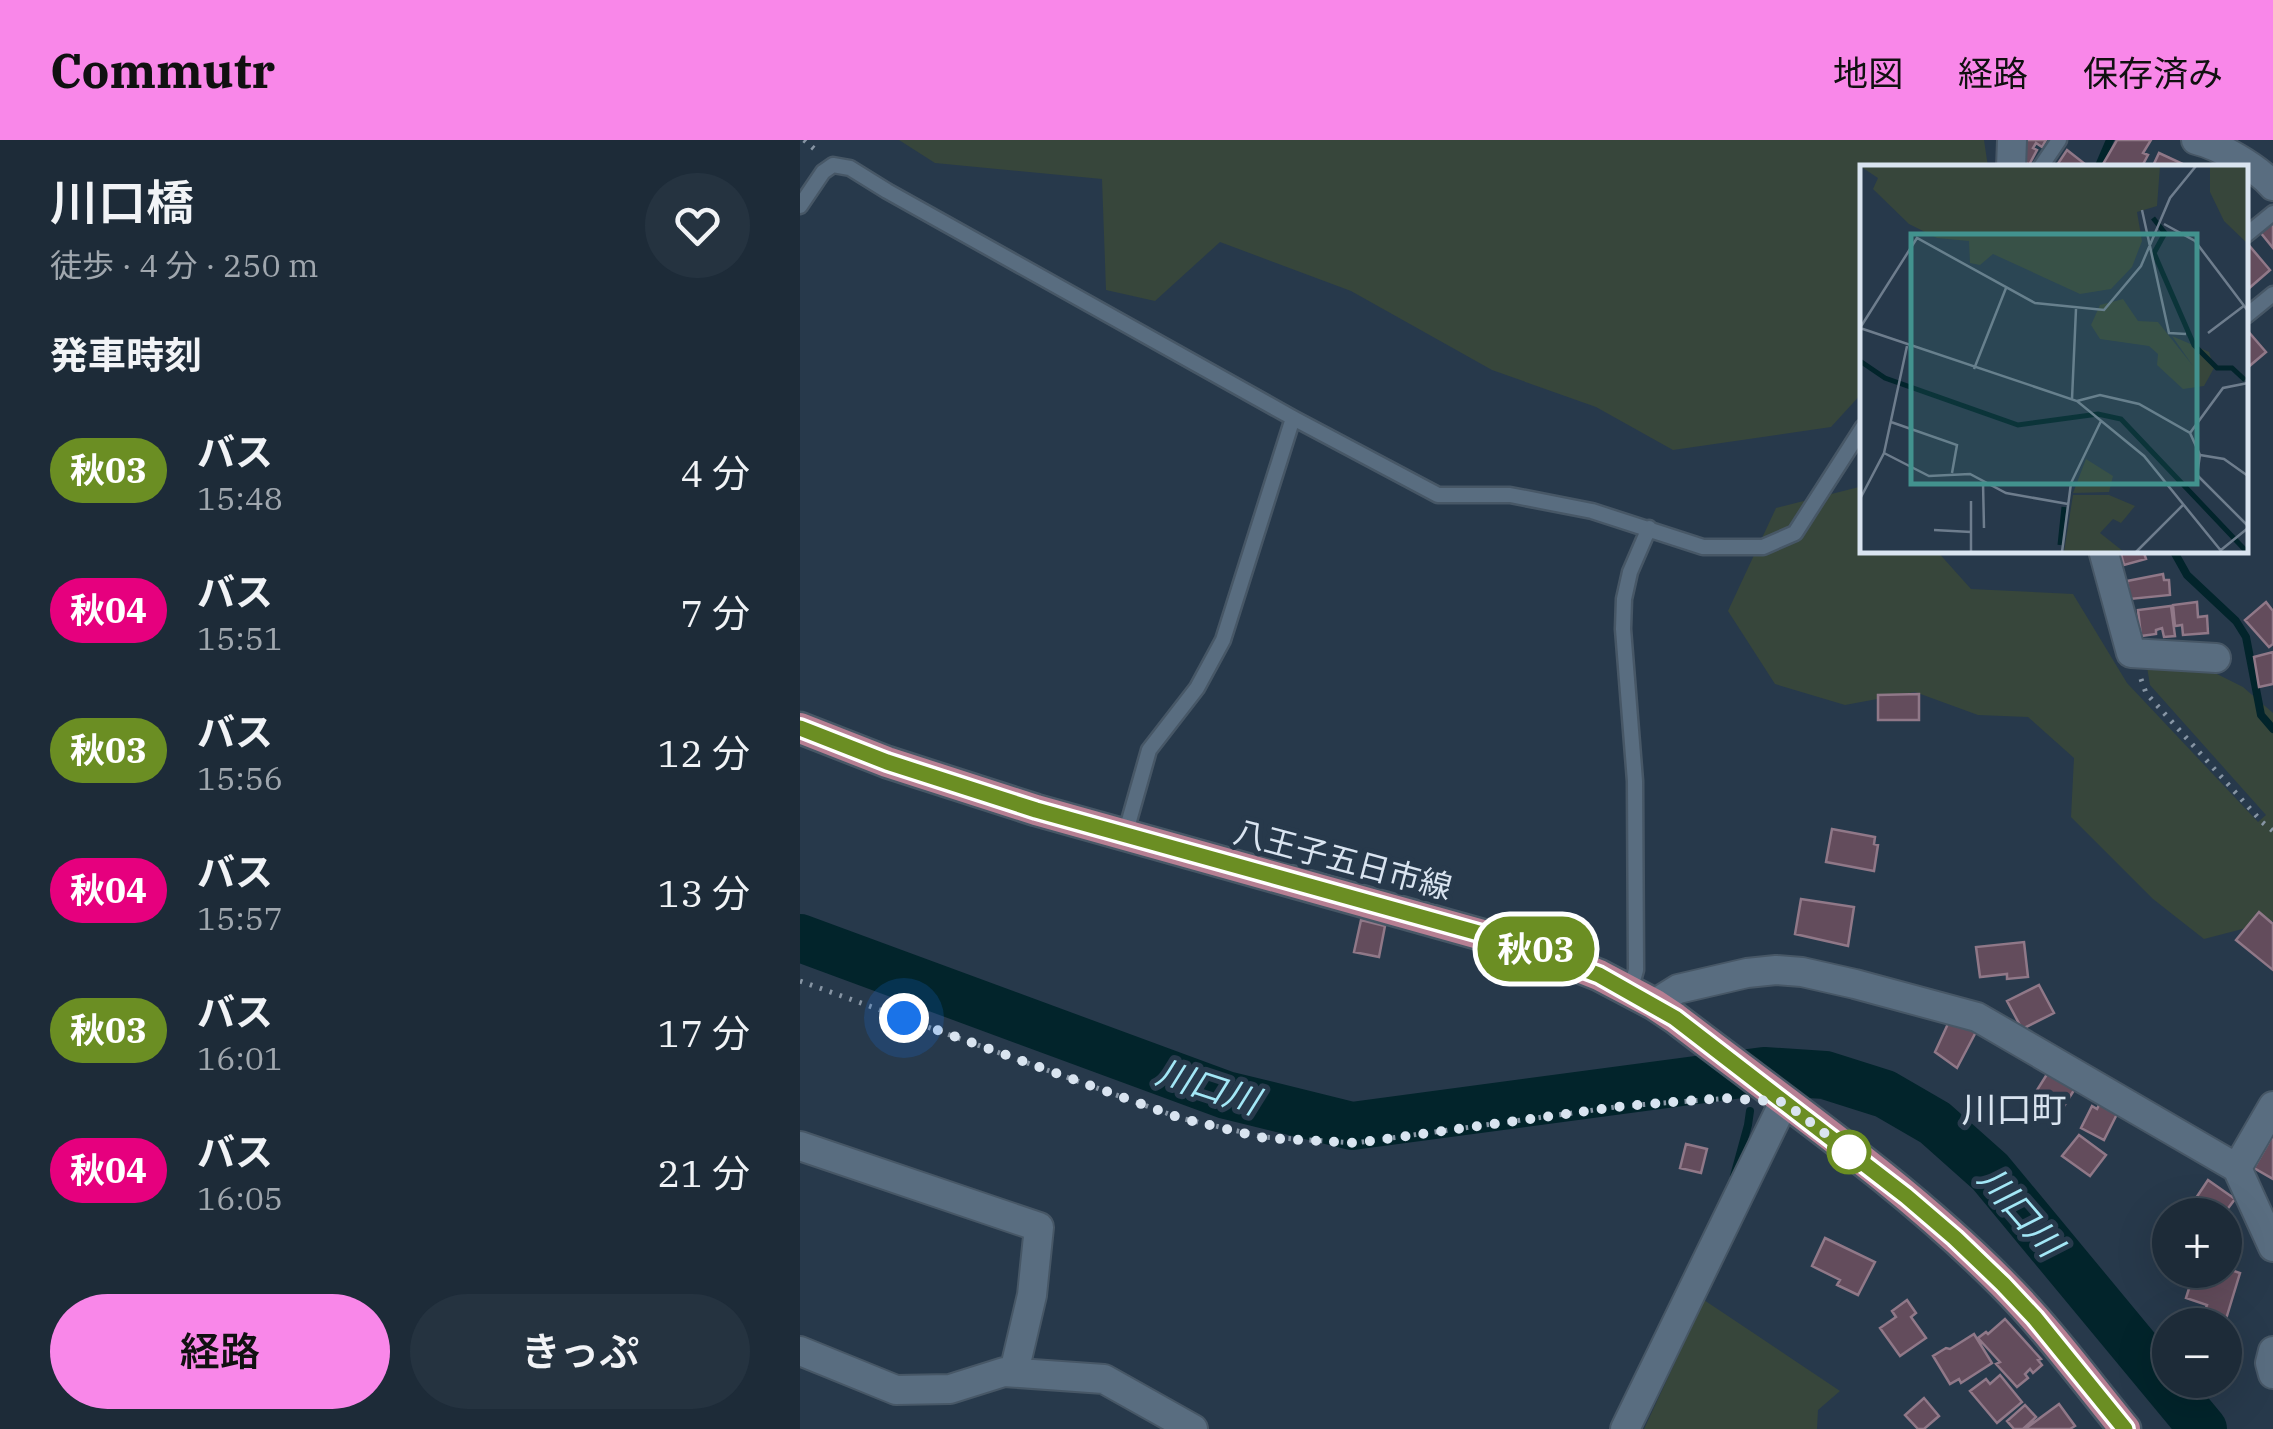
<!DOCTYPE html>
<html lang="ja">
<head>
<meta charset="utf-8">
<style>
	body { margin:0; font-family:"IBM Plex Serif","Noto Sans JP",serif; background:#253340; color:#f1f3f6; height:100vh; display:flex; flex-direction:column; font-size:38px; white-space:nowrap }
	* { box-sizing:border-box; margin:0 }
	p { font-size:32px; color:#a0a7ae }
	.icon { flex:none; width:55px; height:55px; fill:none; stroke:currentColor; stroke-width:2; stroke-linecap:round; stroke-linejoin:round }
	.map { position:relative; flex:1; overflow:hidden }
	.side { display:flex; flex-direction:column; background:#1d2b38; width:800px }
	.side>* { flex:none }
	.badge { padding:0 20px; border-radius:32px; font-size:35px; line-height:65px }
	.controls { position:absolute; left:1352px; top:1058px; display:grid; gap:20px }
	.controls a { display:grid; place-items:center; width:90px; height:90px; border-radius:50%; background:#1d2b38; box-shadow:0 10px 40px #0002,0 0 0 2px #3b4753; font-size:50px }
	.you { position:absolute; width:50px; height:50px; margin:-25px; border:8px solid #fff; border-radius:50%; background:#1a73e8; box-shadow:0 0 0 15px #1a73e833 }
	.map>.badge { position:absolute; translate:-50% -50%; box-shadow:0 0 0 5px #fff }
	h2 { padding:0 50px; font-size:38px; line-height:90px }
	.round { display:grid; place-items:center; flex:none; width:105px; height:105px; border-radius:52px; background:#253340 }
	.head { display:flex; align-items:center; justify-content:space-between; height:170px; padding:0 50px }
	h1 { font-size:48px; font-weight:600; line-height:75px }
	.cta { display:flex; gap:20px; margin-top:auto; padding:20px 50px }
	.cta a { flex:1; height:115px; border-radius:60px; background:#f987e9; color:#111; font-size:40px; font-weight:600; line-height:115px; text-align:center }
	.cta a+a { background:#253340; color:#f1f3f6 }
	ul { padding:0; list-style:none }
	li { display:flex; align-items:center; gap:30px; height:140px; padding:0 50px }
	li div { flex:1 }
	li b { display:block; font-size:38px }
	li em { font-style:normal }
	li .badge { min-width:110px; font-weight:700; text-align:center }
	header { display:flex; align-items:center; gap:60px; box-sizing:border-box; height:140px; padding:0 50px; background:#f987e9; color:#111 }
	header strong { font-size:48px }
	nav { display:flex; gap:55px; margin-inline-start:auto; font-size:35px }
	main { display:flex; flex:1; min-height:0 }
	.map>svg:first-child { display:block }
	.green { fill:#37463b }
	.lines { fill:none; stroke-linecap:round; stroke-linejoin:round }
	.stream { stroke:#02242b; stroke-width:8 }
	.river { stroke:#02242b; stroke-width:48 }
	.building { fill:#634c5c; stroke:#907888; stroke-width:2.5 }
	.lane-casing { stroke:#475766; stroke-width:19 }
	.street-casing { stroke:#475766; stroke-width:32 }
	.primary-casing { stroke:#475766; stroke-width:35 }
	.path { stroke:#8795a4; stroke-width:5; stroke-dasharray:2.5 8; stroke-linecap:butt }
	.lane { stroke:#596d80; stroke-width:14 }
	.street { stroke:#596d80; stroke-width:28 }
	.primary { stroke:#b67f93; stroke-width:30 }
	.line-casing { stroke:#fff; stroke-width:22 }
	.line { stroke:#6b8e23; stroke-width:15 }
	.walk { stroke:#d9e4f0; stroke-width:10; stroke-dasharray:0 18 }
	.stop-dot { fill:#fff; stroke:#6b8e23; stroke-width:5 }
	.labels { text-anchor:middle; dominant-baseline:central; stroke-width:10; stroke-linejoin:round; paint-order:stroke }
	.street-label { font-size:32px; fill:#d9e4f0; stroke:#27394b }
	.water-label { font-size:35px; font-style:italic; fill:#a3e7f6; stroke:#27394b }
	.neighbourhood-label { font-size:35px; fill:#d9e4f0; stroke:#27394b }
	.inset-river { fill:none; stroke:#02242b; stroke-width:5 }
	.inset-road { fill:none; stroke:#6e7d8d; stroke-width:2.5 }
	.view { fill:#42928e; fill-opacity:0.15; stroke:#42928e; stroke-width:5 }
	.inset-edge { fill:none; stroke:#d9e4f0; stroke-width:5 }
</style>
</head>
<body>
<header>
<strong>Commutr</strong>
<nav><a>地図</a><a>経路</a><a>保存済み</a></nav>
</header>
<main>
<section class="side">
<div class="head"><div><h1>川口橋</h1><p>徒歩 · 4 分 · 250 m</p></div><a class="round"><svg class="icon" aria-label="heart" viewBox="0 0 24 24"><path d="M12 20l-8-8c-3-5 5-10 8-4 3-6 11-1 8 4z"/></svg></a></div>
<h2>発車時刻</h2>
<ul>
<li><span class="badge" style="background:#6b8e23;color:#fff">秋03</span><div><b>バス</b><p>15:48</p></div><em>4 分</em></li>
<li><span class="badge" style="background:#e6007e;color:#fff">秋04</span><div><b>バス</b><p>15:51</p></div><em>7 分</em></li>
<li><span class="badge" style="background:#6b8e23;color:#fff">秋03</span><div><b>バス</b><p>15:56</p></div><em>12 分</em></li>
<li><span class="badge" style="background:#e6007e;color:#fff">秋04</span><div><b>バス</b><p>15:57</p></div><em>13 分</em></li>
<li><span class="badge" style="background:#6b8e23;color:#fff">秋03</span><div><b>バス</b><p>16:01</p></div><em>17 分</em></li>
<li><span class="badge" style="background:#e6007e;color:#fff">秋04</span><div><b>バス</b><p>16:05</p></div><em>21 分</em></li>
</ul>
<div class="cta"><a>経路</a><a>きっぷ</a></div>
</section>
<div class="map">
<svg width="1473" height="1289" viewBox="0 0 1473 1289">
	<rect width="100%" height="100%" fill="#27394b"/>
	<path class="green" d="M99,0h1085l4,27 -125,1v224l-32,35 -158,23 -77,-43 -104,-37 -141,-79 -131,-49 -65,59 -49,-11 -4,-111 -167,-16z
		M1063,346v64h73l35,39 102,5 54,89 131,139 8,-7 -116,-130 -3,-18 60,2 36,18 30,26v208l-69,18 -51,-40 -82,-82 3,-59 -46,-41 -50,-2 -63,-23 -70,13 -70,-21 -47,-73 48,-103z
		M904,1160l136,91 -22,19 -1,19h-173z"/>
	<g class="lines">
		<path class="stream" d="M1298,28l12,-28
			M1373,410l14,25 49,46 10,16 15,78 12,14
			M934,1036l14,-51 2,-14"/>
		<path class="river" d="M0,798l426,157 126,31 412,-55 61,4 60,19 50,29 55,49 213,257"/>
	</g>
	<path class="building" d="M1222,0h24l-4,7 -6,-4 -3,5 4,2 -8,15 -6,-4z
		M1317,0h34l-8,13 5,2 -7,13h-32l-6,-4z
		M1267,10l18,14 -2,4h-28z
		M1359,13l24,11 -2,4h-29z
		M1473,81v27l-13,-16z
		M1447,103l23,27 -23,20 -1,-3z
		M1447,190l19,22 -20,17v-37z
		M1320,410h23l3,9 -22,6z
		M1363,434l1,6h5l1,15 -40,4 -3,-18z
		M1397,462l1,15 9,-1 1,17 -25,2 -1,-10 -7,1 -2,-21z
		M1466,462l7,9v33l-4,3 -24,-27z
		M1371,466l4,30 -11,1 -2,-9 -6,2v4l-15,2 -3,-26z
		M1473,512v32l-14,3 -5,-30z
		M1119,554v26h-41v-25z
		M1032,689l43,8 -1,7 4,1 -4,26 -48,-9z
		M1001,759l53,8 -6,39 -53,-12z
		M1459,772l14,12v46l-37,-30z
		M561,780l24,6 -6,31 -25,-5z
		M1224,802l4,35 -21,2v-5l-27,3 -4,-30z
		M1239,845l15,28 -32,16 -15,-28z
		M1152,875l26,13 -21,40 -22,-16z
		M1249,931l27,16 -15,24 -15,-9 -3,3 -11,-7z
		M1301,961l18,9 -15,30 -23,-12 11,-22 5,3z
		M1279,995l27,20 -16,21 -28,-20z
		M1473,995v44l-19,-11z
		M886,1004l21,5 -6,24 -21,-5z
		M1408,1040l27,19 -12,16h-10l-19,-14z
		M1025,1098l50,24 -17,33 -21,-10 3,-5 -28,-14z
		M1425,1128l15,5 -14,46 -22,-6 3,-8 -21,-7 6,-19 -19,-5 1,-4z
		M1107,1160l9,13 -5,4 15,21 -26,18 -20,-28 16,-11 -4,-6z
		M1205,1179l36,40 -3,1 4,5 -9,8 -3,-4 -5,5 3,4 -11,9 -21,-23 4,-2 -22,-24 8,-6 2,2z
		M1174,1194l18,29 -31,20 -2,-4 -9,5 -17,-28 13,-8 4,1z
		M1200,1235l22,27 -25,21 -27,-32 16,-12 4,5z
		M1124,1258l15,18 -15,13h-6l-13,-14z
		M1259,1264l16,22 -5,3h-45z
		M1225,1265l11,12 -13,12h-9l-7,-8z"/>
	<g class="lines">
		<g class="lane-casing">
			<path id="lane" d="M1240,28l19,-28
				M0,66l23,-34 10,-7 17,3 37,23 406,227 145,77h72l82,16 111,36h60l32,-14 68,-106
				M1446,95l27,-22
				M1446,176l27,-22
				M325,695l24,-85 48,-62 26,-48 70,-222
				M830,851l6,-21 -1,-189 -12,-152 1,-30 6,-27 19,-44"/>
		</g>
		<g class="street-casing">
			<path id="street" d="M1396,0c22,5 62,28 77,46
				M1211,28l1,-28
				M1303,410l28,103 85,5
				M854,864l24,-15 69,-16 29,-3 26,2 53,12 122,33 260,151 36,79
				M0,1006l239,81 -7,68 -18,77
				M1437,1028l36,-62
				M0,1211l96,39 54,-1 54,-17 100,7 89,50
				M1473,1211l-3,12 3,11
				M825,1289l159,-327"/>
		</g>
		<g class="primary-casing">
			<path id="primary" d="M0,588l87,34 149,48 500,140 63,25 55,29 21,14c110,85 228,165 327,265 45,45 83,97 123,146"/>
		</g>
		<path class="path" d="M4,0l15,13
			M1341,539l5,14 116,129 11,9
			M0,841l380,137 84,19 91,6 268,-37 110,-8"/>
		<use href="#lane" class="lane"/>
		<use href="#street" class="street"/>
		<use href="#primary" class="primary"/>
	</g>
	<g class="lines">
		<g class="line-casing">
			<path id="line" d="M0,588l87,34 149,48 475,132 88,33 76,43 231,178 49,42 48,46 32,34 90,111"/>
		</g>
		<use href="#line" class="line"/>
		<path class="walk" d="M104,878l276,100 84,20 92,5 268,-37 100,-8 60,4 65,50"/>
	</g>
	<circle class="stop-dot" cx="1049" cy="1012" r="20"/>
	<g class="labels">
		<g class="street-label">
			<text transform="translate(543 719) rotate(15)">八王子五日市線</text>
		</g>
		<g class="water-label">
			<text transform="translate(408 946) rotate(18)">川口川</text>
			<text transform="translate(1221 1071) rotate(49)">川口川</text>
		</g>
		<g class="neighbourhood-label">
			<text x="1214" y="969">川口町</text>
		</g>
	</g>
	<g transform="translate(1060 25)">
		<rect width="388" height="388" fill="#27394b"/>
		<path d="M0,1h300l-3,40 -20,6 5,29 -10,26 -21,22 -31,5 -87,-40 -13,11 -10,-2 -1,-22 -32,-3 -28,-14 -36,-35 5,-11zM350,1h37v77l-23,-22 -14,-29zM263,134l15,22 20,1 35,44 -21,-30 37,16 5,16 -10,18 -21,3 -26,-24 1,-11 -9,-8 -49,-7 -9,-14 9,-20zM226,294l27,17 -4,16 -36,1zM213,330h36l26,11 -14,17 -8,-4 -13,14 24,19h-60z" fill="#37463b"/>
		<path class="inset-river" d="M293,53l12,15 -11,20 40,92 23,23h15l13,12M0,196l25,17 133,47 80,-11 23,5 126,133M200,380l4,-38"/>
		<path class="inset-road" d="M282,45l27,123 17,1M304,59l31,17 53,70M0,163l57,-90 118,65 69,7 37,-44 29,-68 26,-32M0,163l217,73 67,55 78,96M348,168l37,-28M114,204l32,-81M212,234l4,-90M217,236l23,-6 39,9 51,29 10,22 -3,20 51,51M31,257l66,23 -5,28M330,268l33,-45 25,-5M24,288l45,23 41,-2 36,19 62,11M340,290l24,4 24,17M123,317l1,46M0,334l24,-46 23,-107M111,336v51M74,365l37,2M361,385l27,-22M202,387l9,-69 30,-62M276,387l48,-48"/>
		<path class="view" d="M51,69h286v250h-286z"/>
		<rect width="388" height="388" class="inset-edge"/>
	</g>
</svg>
<div class="controls">
<a>+</a>
<a>−</a>
</div>
<div class="you" style="left:104px;top:878px"></div>
<b class="badge" style="left:736px;top:809px;background:#6b8e23;color:#fff">秋03</b>
</div>
</main>
</body>
</html>
